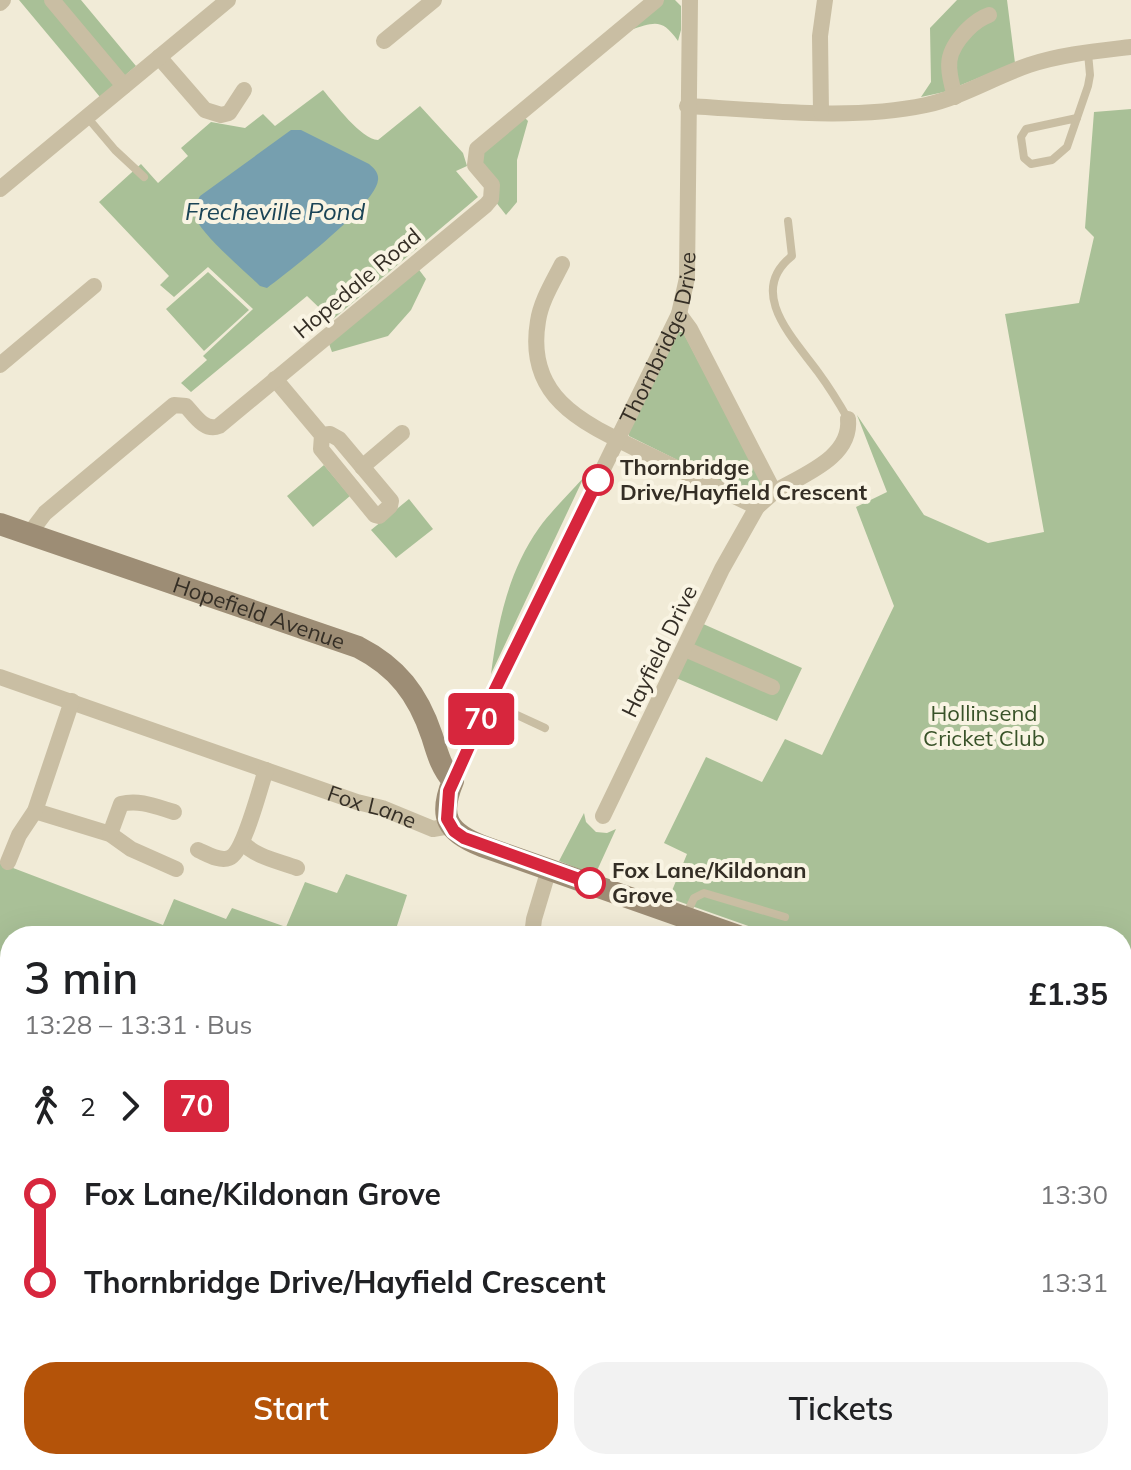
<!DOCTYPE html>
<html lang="en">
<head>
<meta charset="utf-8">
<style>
	body { margin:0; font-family:Mulish,sans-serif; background:#f2f2f2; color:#202124; height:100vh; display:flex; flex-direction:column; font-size:30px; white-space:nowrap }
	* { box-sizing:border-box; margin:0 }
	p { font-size:26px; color:#757577 }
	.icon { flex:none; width:44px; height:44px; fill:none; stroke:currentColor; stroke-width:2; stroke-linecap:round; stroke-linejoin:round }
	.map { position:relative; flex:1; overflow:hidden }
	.panel { position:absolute; left:0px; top:926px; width:1132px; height:544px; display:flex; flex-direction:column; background:#fff; border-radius:32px 32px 0 0; box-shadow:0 8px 32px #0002 }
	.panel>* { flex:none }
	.badge { padding:0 16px; border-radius:6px; font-size:28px; line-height:52px }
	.map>.badge { position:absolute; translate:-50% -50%; box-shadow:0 0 0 4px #fff }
	.legs { display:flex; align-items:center; gap:12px; height:88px; padding:0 24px; font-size:26px }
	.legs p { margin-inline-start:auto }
	.overview { display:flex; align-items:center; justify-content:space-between; height:136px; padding:0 24px }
	h1 { font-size:44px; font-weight:600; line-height:60px }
	.cta { display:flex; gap:16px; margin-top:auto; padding:16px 24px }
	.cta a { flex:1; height:92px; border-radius:32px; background:#b45309; color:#fff; font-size:32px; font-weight:600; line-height:92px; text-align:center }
	.cta a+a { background:#f2f2f2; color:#202124 }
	ul { padding:0 24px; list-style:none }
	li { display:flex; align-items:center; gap:28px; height:88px; font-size:30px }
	li i { display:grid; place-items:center; width:12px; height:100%; margin:0 10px; background:currentColor }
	li i::after { content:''; width:20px; height:20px; margin:-10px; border:6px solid; border-radius:50%; background:#fff }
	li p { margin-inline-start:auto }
	li:first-child i { background:linear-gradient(#0000 50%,currentColor 0) }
	li:last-child i { background:linear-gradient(currentColor 50%,#0000 0) }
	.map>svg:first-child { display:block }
	.green { fill:#a9c097 }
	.water { fill:#769faf }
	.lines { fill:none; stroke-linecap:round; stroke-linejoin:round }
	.lane { stroke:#c9bea3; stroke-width:8 }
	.street { stroke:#c9bea3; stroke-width:16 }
	.secondary { stroke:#9d8d75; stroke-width:22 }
	.line-1-casing { stroke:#fff; stroke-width:18 }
	.line-1 { stroke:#d7263d; stroke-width:12 }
	.stop-1-dot { fill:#fff; stroke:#d7263d; stroke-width:4 }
	.labels { text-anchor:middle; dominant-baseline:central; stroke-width:8; stroke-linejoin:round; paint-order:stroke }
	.street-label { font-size:22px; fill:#342e25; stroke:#f9f4e3 }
	.stop-label { font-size:22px; font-weight:bold; fill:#342e25; stroke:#f9f4e3; text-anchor:start }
	.park-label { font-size:22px; fill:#395329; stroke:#f9f4e3 }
	.water-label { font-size:24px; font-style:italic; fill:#1a4456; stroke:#f9f4e3 }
</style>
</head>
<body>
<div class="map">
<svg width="1131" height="1470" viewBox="0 0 1131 1470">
	<rect width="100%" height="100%" fill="#f1ebd7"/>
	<path class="green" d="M19,0h62l55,66 -36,31z
		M664,0h11l6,6v24l-3,11c-16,-23 -23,-19 -48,-11z
		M957,0h50l8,63 -71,29 -23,5 10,-15 -1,-54z
		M323,90c12,14 38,49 55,50l42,-34 43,47 4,13 -11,5 22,26 -146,123 -25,-24 -116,96 -10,-9 26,-23 -4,-4 50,-47 -45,-42 -34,30 -14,-12 9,-9 -70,-74 42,-38 17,19 30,-27 -7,-8 30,-26 34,6 18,-14 12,12z
		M1131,109v953l-9,-4v-122h-345l-108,-38 18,-44 -23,-11 42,-86 56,25 23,-43 37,16 72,-149 -38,-99 31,-15 -30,-77 67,100 64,28 56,-11 -39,-218 74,-11 15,-66 -9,-9 9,-116z
		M524,117l4,4 -11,39v42l-11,13 -11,-14 -15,-46z
		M417,267l9,12 -15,31 -23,26 -56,16 -4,-11z
		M208,272l41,38 -45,41 -38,-42z
		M678,332h5l78,149 1,7 -8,10 -125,-62v-5z
		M324,465l26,31 -37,31 -26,-31z
		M584,477l-93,197c7,-52 17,-102 48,-146 13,-18 30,-34 45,-51z
		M409,499l24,30 -37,29 -25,-28z
		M701,623l101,45 -25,53 -101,-43z
		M584,813l2,9 10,10 11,1 9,-4 -21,46 -36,-14z
		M0,863l163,62 11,-26 52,20 6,-11 54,19 19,-45 32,11 9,-19 61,21 -12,37 13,4h-398v323l-10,-3z
		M1131,1368v102h-62l3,-10h50v-87z
		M923,1460h73l-2,10h-82z"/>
	<path class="water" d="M291,130h10l68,34c5,4 10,9 9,16 -2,25 -89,91 -111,108l-7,-2c-15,-15 -62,-54 -66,-72 -1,-7 3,-12 6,-18z"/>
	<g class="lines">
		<path class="lane" d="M87,117l28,33 29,27
			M1077,118l-51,11 -5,8 3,21 7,6 21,-4 15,-13 21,-61 2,-11 -2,-22
			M788,221l4,35c-46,36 2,83 26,116 11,15 21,31 30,47
			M489,702l56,26
			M685,917l9,-19 10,-5 81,24
			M870,1460l4,10"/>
		<g class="street">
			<path d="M52,0l72,86"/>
			<path d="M0,3l3,-3"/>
			<path d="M384,41l50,-41"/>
			<path d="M159,57l46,53 16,5 8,-2 15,-23"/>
			<path d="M955,97c-8,-31 -11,-43 12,-67 7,-7 13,-12 22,-15"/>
			<path d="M687,106c77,4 164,15 239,-1 36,-8 68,-28 103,-40 33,-11 68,-14 102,-18"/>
			<path d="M821,112l-1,-76 5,-36"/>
			<path d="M0,189l228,-189"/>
			<path d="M562,264c-9,18 -21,37 -24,57 -13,77 45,102 103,130 39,19 77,37 116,56l17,-15 -84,-163 -11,-15"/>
			<path d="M0,365l94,-79"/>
			<path d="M275,379l47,56 8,-1 9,5 52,62 -1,5 -11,10 -4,-1 -54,-66 1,-14"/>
			<path d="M362,467l40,-34"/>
			<path d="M774,492c28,-17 78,-34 74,-73"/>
			<path d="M29,534l16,-21 129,-108 12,1c9,10 19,26 33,20l267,-221 5,-6 1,-14 -17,-20 2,-16 179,-149"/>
			<path d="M685,649l87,38"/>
			<path id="s1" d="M0,677l357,125 25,6 51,21 17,-3"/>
			<path id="s2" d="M453,781l31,-69 195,-398 8,-36 3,-278"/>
			<path d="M35,811l75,23 21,15 45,20"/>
			<path d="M603,816l119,-247 35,-62"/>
			<path d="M110,834l11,-30c18,-5 36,3 53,8"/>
			<path d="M242,842c13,15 37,19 55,26"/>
			<path d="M198,850c9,4 22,12 31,8 15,-5 31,-71 37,-88"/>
			<path d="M8,862l11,-27 16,-24 37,-110"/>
			<path d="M532,936l2,-17 15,-50"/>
			<path d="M1122,1137h9"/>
			<path d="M1122,1293l9,-3"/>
			<path d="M42,1460v10"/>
			<path d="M515,1460l4,10"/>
			<path d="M696,1460l5,10"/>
			<path d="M95,1470l30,-10"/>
			<path d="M445,1470l22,-10"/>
			<path d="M589,1470l22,-10"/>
			<path d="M898,1470l13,-10"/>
			<path d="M1001,1470l2,-10"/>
		</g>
		<g class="secondary">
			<path id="s3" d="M0,524l358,123c39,20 60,47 74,89 5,16 9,32 21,45 -15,36 -6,51 29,65l256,90"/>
			<path d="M1122,1068l9,3"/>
		</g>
	</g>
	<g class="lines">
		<g class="line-1-casing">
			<path id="line-1" d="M590,883l-126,-45 -10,-7 -7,-12 2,-28 40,-89 109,-222"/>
		</g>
		<use href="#line-1" class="line-1"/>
	</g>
	<g class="stop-1-dot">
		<circle cx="598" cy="480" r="14"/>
		<circle cx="590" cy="883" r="14"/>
	</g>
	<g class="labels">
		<g class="street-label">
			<text transform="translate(357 283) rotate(-40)">Hopedale Road</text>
			<text stroke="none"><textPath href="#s2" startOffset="490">Thornbridge Drive</textPath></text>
			<text stroke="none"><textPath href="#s3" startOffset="274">Hopefield Avenue</textPath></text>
			<text transform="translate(659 651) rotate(-64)">Hayfield Drive</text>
			<text stroke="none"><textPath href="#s1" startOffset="394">Fox Lane</textPath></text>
		</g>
		<g class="stop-label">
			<text x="620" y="467">Thornbridge<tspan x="620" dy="25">Drive/Hayfield Crescent</tspan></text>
			<text x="612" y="870">Fox Lane/Kildonan<tspan x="612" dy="25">Grove</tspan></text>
		</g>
		<g class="park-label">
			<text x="984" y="713">Hollinsend<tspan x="984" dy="25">Cricket Club</tspan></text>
		</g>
		<g class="water-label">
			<text x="275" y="211">Frecheville Pond</text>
		</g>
	</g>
</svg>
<b class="badge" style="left:481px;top:719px;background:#d7263d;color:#fff">70</b>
<section class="panel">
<div class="overview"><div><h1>3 min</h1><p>13:28 – 13:31 · Bus</p></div><b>£1.35</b></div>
<div class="legs"><svg class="icon" aria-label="walk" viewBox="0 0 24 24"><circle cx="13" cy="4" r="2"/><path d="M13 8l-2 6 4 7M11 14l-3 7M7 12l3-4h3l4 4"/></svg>2<svg class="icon" aria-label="forward" viewBox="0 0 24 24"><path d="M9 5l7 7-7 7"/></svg><b class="badge" style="background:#d7263d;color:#fff">70</b></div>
<ul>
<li><i style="color:#d7263d"></i><b>Fox Lane/Kildonan Grove</b><p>13:30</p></li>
<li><i style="color:#d7263d"></i><b>Thornbridge Drive/Hayfield Crescent</b><p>13:31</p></li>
</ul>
<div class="cta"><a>Start</a><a>Tickets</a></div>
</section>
</div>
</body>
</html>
